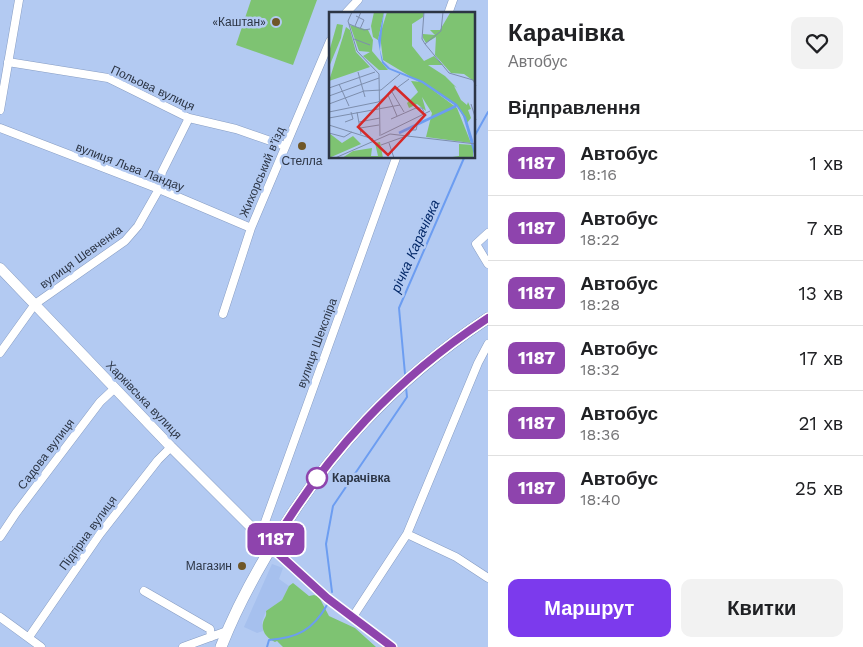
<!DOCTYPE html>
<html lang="uk">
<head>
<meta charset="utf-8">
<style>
	body { margin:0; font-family:"Work Sans",sans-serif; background:#f2f2f2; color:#202124; height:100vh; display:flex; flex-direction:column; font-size:19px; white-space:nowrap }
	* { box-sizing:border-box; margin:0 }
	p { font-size:16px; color:#757577 }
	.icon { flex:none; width:28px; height:28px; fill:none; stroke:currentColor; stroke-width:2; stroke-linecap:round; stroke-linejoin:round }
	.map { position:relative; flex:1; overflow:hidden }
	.details { display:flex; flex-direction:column; background:#fff; width:375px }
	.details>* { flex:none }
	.badge { padding:0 10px; border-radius:8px; font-size:18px; line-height:32px }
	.map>.badge { position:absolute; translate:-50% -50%; box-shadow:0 0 0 2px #fff }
	h2 { padding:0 20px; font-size:19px; line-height:45px }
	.round { display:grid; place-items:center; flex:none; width:52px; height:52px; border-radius:10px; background:#f2f2f2 }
	.head { display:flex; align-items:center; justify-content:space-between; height:85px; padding:0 20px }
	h1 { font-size:24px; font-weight:700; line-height:38px }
	.primary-button { display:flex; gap:10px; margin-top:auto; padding:10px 20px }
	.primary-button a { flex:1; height:58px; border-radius:10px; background:#7c3aed; color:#fff; font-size:20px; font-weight:700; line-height:58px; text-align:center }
	.primary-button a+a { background:#f2f2f2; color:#202124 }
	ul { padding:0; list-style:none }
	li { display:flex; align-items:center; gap:15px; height:65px; padding:0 20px; border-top:1px solid #e0e0e0 }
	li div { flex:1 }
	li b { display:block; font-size:19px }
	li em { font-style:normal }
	li .badge { min-width:55px; font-weight:700; text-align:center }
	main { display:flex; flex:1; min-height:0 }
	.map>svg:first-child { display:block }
	.built { fill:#a6c0ee }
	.green { fill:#7ec372 }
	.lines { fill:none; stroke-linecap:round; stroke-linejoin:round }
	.stream { stroke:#6c9df1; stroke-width:2 }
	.minor-casing { stroke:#879dc3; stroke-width:9 }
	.major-casing { stroke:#879dc3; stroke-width:11 }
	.highway-casing { stroke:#879dc3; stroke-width:12 }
	.minor { stroke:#fff; stroke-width:8 }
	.major { stroke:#fff; stroke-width:10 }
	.highway { stroke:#fff; stroke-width:11 }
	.line-casing { stroke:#fff; stroke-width:11 }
	.line { stroke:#8e44ad; stroke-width:8 }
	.poi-dot { fill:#6f5627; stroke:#b3caf2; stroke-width:2 }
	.stop-dot { fill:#fff; stroke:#8e44ad; stroke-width:2.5 }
	.labels { text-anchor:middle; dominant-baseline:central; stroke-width:5; stroke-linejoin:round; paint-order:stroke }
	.poi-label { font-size:12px; fill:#2c3545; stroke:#b3caf2; text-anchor:end }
	.street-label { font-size:12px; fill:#2c3545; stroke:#b3caf2 }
	.stop-label { font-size:12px; font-weight:bold; fill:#2c3545; stroke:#b3caf2; text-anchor:start }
	.water-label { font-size:14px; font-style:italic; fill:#052a6a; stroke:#b3caf2 }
	.inset-river { fill:none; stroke:#6c9df1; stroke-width:2.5 }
	.inset-road { fill:none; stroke:#7d8ead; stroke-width:1 }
	.view { fill:#d62828; fill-opacity:0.15; stroke:#d62828; stroke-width:2.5 }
	.inset-edge { fill:none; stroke:#2c3545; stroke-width:2.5 }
</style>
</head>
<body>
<main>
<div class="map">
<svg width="488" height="647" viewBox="0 0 488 647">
	<rect width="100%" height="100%" fill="#b3caf2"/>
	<path class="built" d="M272,564l11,4 -4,11 10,7 -7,14 -16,11 -4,11 1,9 -6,2 -13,-6z"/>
	<path class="green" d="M251,0h66l-24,65 -57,-20z
		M293,583l16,13 5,-1 5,2 10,19 26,12 21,19h-93l-6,-6 -2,1c-7,-3 -14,-10 -12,-19 1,-5 4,-6 3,-12l16,-11 7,-14z"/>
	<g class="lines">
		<path class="stream" d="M474,137l14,-25
			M405,374l-6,-66 65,-150
			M332,592l-6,-48 7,-38 74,-109 -1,-10
			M267,647l2,-7c28,-2 44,-10 58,-35"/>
		<g class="minor-casing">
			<path id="minor" d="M345,14l13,-14
				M448,14l5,-14
				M8,62l100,16 81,40 47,11 49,17
				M0,110l19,-110
				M0,128l159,61 92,39
				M488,233l-12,11 12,20
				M223,314l28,-86 79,-187
				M0,353l35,-49 90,-63 13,-15 21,-37 3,-17 27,-54
				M407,534l49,23 32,21
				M260,536l136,-378
				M0,537l16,-24 84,-111 15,-14
				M271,547l56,52 65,48
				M144,591l66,38 1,8
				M0,617l41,30
				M352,618l55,-84 71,-171 10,-19
				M29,637l71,-103 58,-74 13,-13
				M183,647l44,-16"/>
		</g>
		<g class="major-casing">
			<path id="major" d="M0,268l171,179 100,100"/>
		</g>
		<g class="highway-casing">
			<path id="highway" d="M221,647c12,-31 27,-60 44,-89 56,-99 128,-177 223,-240"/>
		</g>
		<use href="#minor" class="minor"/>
		<use href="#major" class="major"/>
		<use href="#highway" class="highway"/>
	</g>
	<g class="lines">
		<g class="line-casing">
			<path id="line" d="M392,647l-65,-49 -56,-51c57,-95 124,-168 217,-229"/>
		</g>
		<use href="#line" class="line"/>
	</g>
	<g class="poi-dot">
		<circle cx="276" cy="22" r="5"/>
		<circle cx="302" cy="146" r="5"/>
		<circle cx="242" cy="566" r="5"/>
	</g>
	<circle class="stop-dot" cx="317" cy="478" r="10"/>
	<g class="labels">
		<g class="poi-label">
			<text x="266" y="22">«Каштан»</text>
			<text x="302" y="161" text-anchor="middle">Стелла</text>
			<text x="232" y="566">Магазин</text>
		</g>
		<g class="street-label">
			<text transform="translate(153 88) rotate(25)">Польова вулиця</text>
			<text transform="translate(130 167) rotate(21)">вулиця Льва Ландау</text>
			<text transform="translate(262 172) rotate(-67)">Жихорський в’їзд</text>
			<text transform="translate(81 257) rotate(-36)">вулиця Шевченка</text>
			<text transform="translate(317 343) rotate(-70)">вулиця Шекспіра</text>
			<text transform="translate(144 400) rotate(46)">Харківська вулиця</text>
			<text transform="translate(46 454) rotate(-53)">Садова вулиця</text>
			<text transform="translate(88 533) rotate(-54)">Підгірна вулиця</text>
		</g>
		<g class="stop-label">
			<text x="332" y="478">Карачівка</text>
		</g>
		<g class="water-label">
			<text transform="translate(415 246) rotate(-66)">річка Карачівка</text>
		</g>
	</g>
	<g transform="translate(329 12)">
		<rect width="146" height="146" fill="#b3caf2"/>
		<path d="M45,0h10l-6,28 -5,-3 -2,-11zM58,0l37,1 -1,4 -11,7v22l12,15 10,-5 9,9h-15l17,11 12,12 -3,-2 7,14 6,5 1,-3 3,7 -3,1 3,8 -4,5 -11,-19 -73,-44 -3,-25zM134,0h12v70l-11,-8 -13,-1 -16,-18 1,-18 -10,6 -3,-5v-4l12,1 -5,-5h10l10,-17zM8,12l6,1 -2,13 -12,29v-15zM21,13l18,5 5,10 -1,11 16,19h-9l-16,-14 7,-4 -11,-1zM17,15l4,3 6,22 14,15 -41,14zM82,69l11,1 35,26 14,35 -45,-6 6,-24 -10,-16 4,14 -9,-7 -8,4 -2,-5 11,-11zM0,121l13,10 11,-7 8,8 -32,14zM51,130l3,16h-41l11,-7 19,-3 -1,8h7l-3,-13zM130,132l14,1v13h-27l13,-2z" fill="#7ec372"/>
		<path d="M55,0l-4,38 3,11 7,7 33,13 34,23 9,13 7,23 2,18 -12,-42 -6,-9 -35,-24 -34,-14 -6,-6 -4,-23z" fill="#6c9df1"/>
		<path class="inset-river" d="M70,121l57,-27"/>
		<path class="inset-road" d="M23,0l-4,9 9,30 22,23 1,62M95,0l-2,27 3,5 24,29 24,7 3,6M27,4l8,4 -4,9M20,12l15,6 6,-1M26,14l6,-14M25,27l16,6M96,32l16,-13 2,-19M29,60l7,25M10,72l10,22M0,76l46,-16M63,80l12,20M59,83l9,21M0,84l50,-18M0,92l35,-13 17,-1 19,-16M142,92l5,16M0,100l49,-10 31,-23M28,100l4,22M0,106l71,-13M62,107l25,-11h6l2,4M16,110l8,-3 -2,-7M30,110l21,-4M0,113l44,14M31,116l19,-3M0,121l15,4 8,-5M52,123l49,-24M60,131l5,15M52,133l28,-10 1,-5h6l1,-4M6,146l55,-24 86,10"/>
		<path class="view" d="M66,75l30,28 -37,40 -30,-28z"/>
		<rect width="146" height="146" class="inset-edge"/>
	</g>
</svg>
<b class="badge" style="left:276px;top:539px;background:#8e44ad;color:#fff">1187</b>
</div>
<section class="details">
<div class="head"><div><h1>Карачівка</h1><p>Автобус</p></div><a class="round"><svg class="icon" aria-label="heart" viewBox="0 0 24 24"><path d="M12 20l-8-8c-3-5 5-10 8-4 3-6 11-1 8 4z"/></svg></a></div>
<h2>Відправлення</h2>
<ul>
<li><span class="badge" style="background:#8e44ad;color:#fff">1187</span><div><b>Автобус</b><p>18:16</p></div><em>1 хв</em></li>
<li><span class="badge" style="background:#8e44ad;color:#fff">1187</span><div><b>Автобус</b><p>18:22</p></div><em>7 хв</em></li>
<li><span class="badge" style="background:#8e44ad;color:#fff">1187</span><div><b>Автобус</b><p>18:28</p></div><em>13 хв</em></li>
<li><span class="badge" style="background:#8e44ad;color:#fff">1187</span><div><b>Автобус</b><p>18:32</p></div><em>17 хв</em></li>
<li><span class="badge" style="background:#8e44ad;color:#fff">1187</span><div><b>Автобус</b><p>18:36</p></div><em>21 хв</em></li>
<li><span class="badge" style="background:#8e44ad;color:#fff">1187</span><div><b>Автобус</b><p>18:40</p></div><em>25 хв</em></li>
</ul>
<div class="primary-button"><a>Маршрут</a><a>Квитки</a></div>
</section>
</main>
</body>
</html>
